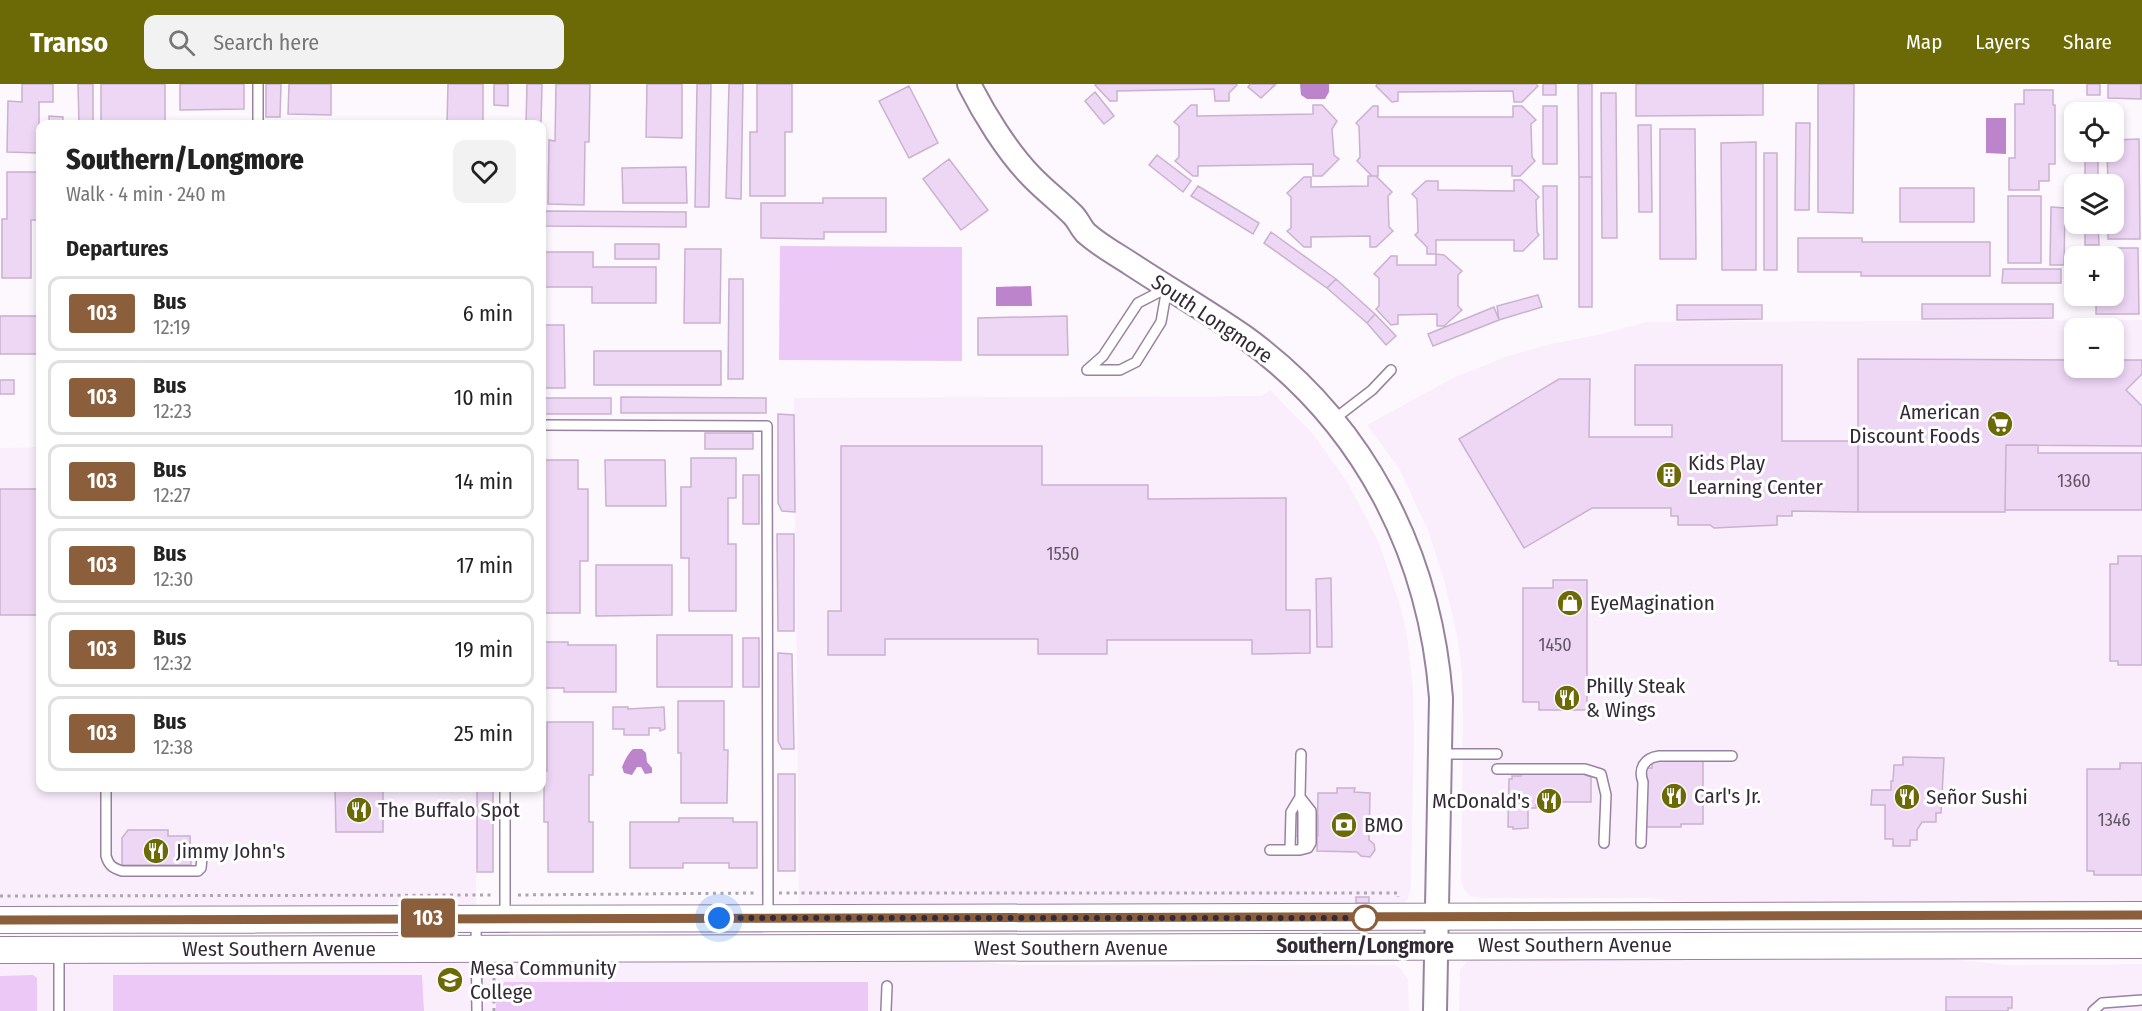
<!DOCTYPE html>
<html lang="en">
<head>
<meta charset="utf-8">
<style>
	body { margin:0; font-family:"Fira Sans Condensed",sans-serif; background:#f2f2f2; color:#222; height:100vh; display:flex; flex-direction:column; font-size:22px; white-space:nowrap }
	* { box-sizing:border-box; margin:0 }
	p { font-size:20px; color:#767676 }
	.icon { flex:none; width:33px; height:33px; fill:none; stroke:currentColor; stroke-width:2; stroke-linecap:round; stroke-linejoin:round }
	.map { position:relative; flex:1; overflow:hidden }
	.side { position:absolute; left:36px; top:36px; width:510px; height:672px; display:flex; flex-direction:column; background:#fff; border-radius:12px; box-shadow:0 3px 9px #0003 }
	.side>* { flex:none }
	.badge { padding:0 12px; border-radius:4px; font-size:21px; line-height:39px }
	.buttons { position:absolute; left:2064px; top:18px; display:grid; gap:12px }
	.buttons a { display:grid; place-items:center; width:60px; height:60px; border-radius:12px; background:#fff; box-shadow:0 3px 9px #0003; font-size:30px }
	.you { position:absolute; width:30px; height:30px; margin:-15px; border:4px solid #fff; border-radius:50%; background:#1a73e8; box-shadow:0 0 0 9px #1a73e833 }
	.map>.badge { position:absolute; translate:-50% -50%; box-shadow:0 0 0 3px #fff }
	h2 { padding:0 30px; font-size:22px; line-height:54px }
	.round { display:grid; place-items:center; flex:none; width:63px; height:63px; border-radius:12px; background:#f2f2f2 }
	.headline { display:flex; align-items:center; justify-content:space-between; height:102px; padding:0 30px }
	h1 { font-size:28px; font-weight:800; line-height:45px }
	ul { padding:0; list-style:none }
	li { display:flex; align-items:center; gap:18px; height:75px; margin:0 12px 9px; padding:0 18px; border:3px solid #e0e0e0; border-radius:12px }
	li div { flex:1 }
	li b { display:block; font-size:22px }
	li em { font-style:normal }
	li .badge { min-width:66px; font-weight:700; text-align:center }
	header { display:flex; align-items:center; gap:36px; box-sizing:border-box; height:84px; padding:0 30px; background:#6c6a07; color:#fff }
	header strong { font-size:28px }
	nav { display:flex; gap:33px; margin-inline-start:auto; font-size:21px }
	.search { width:420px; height:54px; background:#f2f2f2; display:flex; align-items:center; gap:15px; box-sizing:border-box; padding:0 21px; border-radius:12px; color:#767676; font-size:22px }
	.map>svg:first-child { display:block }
	.built { fill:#faeefd; fill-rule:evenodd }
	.green { fill:#ecc8f7 }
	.water { fill:#bb84cb }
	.building { fill:#eed7f5; stroke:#c9b1d0; stroke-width:1.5 }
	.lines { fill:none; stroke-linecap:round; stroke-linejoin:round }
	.service-casing { stroke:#99829f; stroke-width:12 }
	.tertiary-casing { stroke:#99829f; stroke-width:26 }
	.secondary-casing { stroke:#99829f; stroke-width:28 }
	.path { stroke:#aca6ae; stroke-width:3; stroke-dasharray:3 4.5; stroke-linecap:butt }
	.service { stroke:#fff; stroke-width:9 }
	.tertiary { stroke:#fff; stroke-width:22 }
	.secondary { stroke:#fff; stroke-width:26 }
	.line-casing { stroke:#fff; stroke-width:14 }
	.line { stroke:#8b5e3c; stroke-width:9 }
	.walk { stroke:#332a36; stroke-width:6; stroke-dasharray:0 10.8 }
	.stop-dot { fill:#fff; stroke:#8b5e3c; stroke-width:3 }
	.labels { text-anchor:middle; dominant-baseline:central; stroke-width:6; stroke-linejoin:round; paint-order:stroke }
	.number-label { font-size:18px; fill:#625566 }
	.street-label { font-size:21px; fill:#332a36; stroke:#fff }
	.poi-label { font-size:21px; fill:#332a36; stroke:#fff; text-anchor:start }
	.stop-label { font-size:21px; font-weight:bold; fill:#332a36; stroke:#fff }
</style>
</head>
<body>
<header>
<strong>Transo</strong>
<div class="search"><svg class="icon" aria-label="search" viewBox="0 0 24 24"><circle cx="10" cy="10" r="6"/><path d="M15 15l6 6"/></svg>Search here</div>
<nav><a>Map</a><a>Layers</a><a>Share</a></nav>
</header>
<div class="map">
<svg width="2142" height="927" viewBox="0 0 2142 927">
	<rect width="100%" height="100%" fill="#fdf8fe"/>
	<path class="built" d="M2142,236v587l-402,2 -90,-11h-171l-9,-2 -6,-6 -3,-11 2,-156 -1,-50 -5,-38 -13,-55 -15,-47 -29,-63 -33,-45 86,-47 55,-22 43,-12 46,-9 50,-13zM2074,244h40v40h-40z
		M1270,306l43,44 35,49 31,60 22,65 6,26 6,55 1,48 -3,148 -3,14 -4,4 -9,5 -596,1 -5,-511 468,-2z
		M40,363v341h436v123l-476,2v-465z
		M1888,868l120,13 134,-1v47h-683l1,-41 10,-13z
		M910,872l103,9h381l7,4 7,10 1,32h-1409v-54z"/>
	<path class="green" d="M780,162l182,1v114l-183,-1z
		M33,891l4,3v33h-37v-35z
		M113,891h309l2,36h-311z
		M504,898h364v29h-372v-18z"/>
	<path class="water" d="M1300,0h29v8l-4,7h-18l-6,-4z
		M1986,34h20v36l-20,-1z
		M1031,202l1,20h-36v-19z
		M633,665h9l4,4 1,9 5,6v5l-7,1 -4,-7h-4l-5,8 -8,-2 -2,-6c2,-5 7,-15 11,-18z"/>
	<path class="building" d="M22,0h31v18h-14v51l-32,-1 1,-51 14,1z
		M78,0h15v40h-14z
		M101,0h64v39h-64z
		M180,0h64v25l-64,1z
		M266,0h15l-1,33h-14z
		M289,0h42v31l-43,-1z
		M448,0h35v40h-36z
		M494,0h14v22l-14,-1z
		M527,0h15l-1,40h-15z
		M556,0h34l-1,58h-4l-1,63 -36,-1 1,-64 6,1z
		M647,0h35v54l-36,-1z
		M697,0h14l-2,123h-14z
		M729,0h14l-2,115 -15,-1z
		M757,0h35v48h-7v64h-35v-64h7z
		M1096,0h140l1,1 -8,8v8h-14l-1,-12 -97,2v10h-7l-15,-16z
		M1250,0h26l-15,14 -13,-11z
		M1377,0h159l2,2 -16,16h-8l-1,-11 -115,1v9l-6,1 -16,-16z
		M1543,0h13v11h-13z
		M1578,0h14v93h-13z
		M1636,0h127v31l-127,1z
		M1818,0h36l-1,129 -35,-1z
		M2087,0h13v11h-13z
		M2108,0h33v15l-33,-1z
		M909,2l29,57 -29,15 -30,-57z
		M2024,6h29v15h2v59h-6v17h-10v9h-30v-32h6v-54h9z
		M1095,8l19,24 -10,8 -19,-23z
		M1601,9h15l1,145h-15z
		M1191,21h6v11l116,-2v-9h9l15,16 -5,8 2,26 5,4 -17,17h-9v-12l-115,2v10h-5l-18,-15 4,-4v-31l-5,-4z
		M1373,22h5v11h135v-11h9l14,14 -5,4 1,33 3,4 -15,15h-8v-10h-134v10h-6l-15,-15 3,-4 -1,-31 -3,-3z
		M1543,22h14v58h-14z
		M49,32l14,1v7h-14z
		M1796,39h14l-1,87h-14z
		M1638,41h13l1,87h-13z
		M1660,45h35l1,130h-36z
		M2139,55l1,100h-32v-15h6v-40h-6l-1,-32h7v-12z
		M1756,58v128h-34l-1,-127z
		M2085,68h13v32h-13z
		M1764,69h13v117h-13z
		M1157,71l34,26 -8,11 -34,-27z
		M949,75l39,51 -27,20 -38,-51z
		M686,83l1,36h-64l-1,-35z
		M7,88h30v48h-6v58h-29v-59h5z
		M1368,92h8l16,16 -4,4 1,31 4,4 -17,16h-6v-11l-59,1v10h-7l-17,-16 4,-3v-31l-4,-4 17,-16h7v10l57,-1z
		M1579,93h13v130h-13z
		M1514,96h7l18,17 -3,3 1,32 2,3 -16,16h-9v-11h-78v14h-9v-7l-12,-12 3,-3 -1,-33 -5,-5 14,-13h12v9l76,1z
		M1198,102l61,37 -6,11 -62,-38z
		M1543,102h14v73h-13z
		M1900,104h74v34h-74z
		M2008,112h33v67h-33z
		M823,114h63v34h-62v7l-63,-1v-35h62z
		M2051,123l14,1 -1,57h-14z
		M542,127l144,1v15l-144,-1z
		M2085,140h13l1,21h-14z
		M1271,148l65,47 -9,9 -63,-45z
		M1798,154h64v4h128v34h-129v-4h-63z
		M615,160h44v15h-44z
		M2096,164h42l1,66h-43v-18h18v-40h-18z
		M685,165h36l-1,74h-36z
		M542,168h51v15h63v36h-64v-16h-50z
		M1436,170l8,1 18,16 -4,4v31l4,4 -18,16h-7v-12l-39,1v9l-7,1 -15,-16 3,-3v-28l-5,-4 17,-18h6v9h39z
		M2003,185h58v14h-59z
		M729,195h14v100h-15z
		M1336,195l39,35 -8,9 -40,-35z
		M1538,211l4,12 -43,13 -2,-14z
		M1922,220h131v14l-131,1z
		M1677,221h85v14l-85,1z
		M1494,223l5,13 -66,26 -5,-12z
		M1375,230l21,22 -10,9 -19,-22z
		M0,232h40v38h-40z
		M1067,232l1,39h-90v-37z
		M542,241h22l1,63h-23z
		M594,267h127v34h-127z
		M1858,275l216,1v8h40v-8h28v14l-16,16 16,16v40l-136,-1 -1,67h-147z
		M1635,281h147v76h76v71l-66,-1v5h-15v9l-63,3 -4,-3h-32v-9h-7v-8h-79l-68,40 -65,-109 100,-60h31l-1,58h83v-12h-37z
		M0,296h14v14h-14z
		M621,313l145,1v15h-145z
		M542,314h69v16h-69z
		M778,330l16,1 1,97 -13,-1 -4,-8z
		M705,349h48v16h-48z
		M2006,361h32v8h104v57h-137z
		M841,362h201v39h106v14l138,-1v112h24v43l-58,1v-14h-145v14h-69v-15h-153v16h-57v-44h13z
		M691,374h45v40h-8v46h8v67h-47v-53h-8v-71h10z
		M542,376h36v29h10v72h-8v52h-38z
		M605,376h60l1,46h-60z
		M743,391h16v49h-16z
		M0,405h40v126h-40z
		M777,450h17v97h-16z
		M2118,472h24v109h-24v-4h-8v-97h8z
		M596,481h76v50l-76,1z
		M1331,494l1,69h-15l-1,-68z
		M1553,496h34v130h-48v-8h-16v-114h30z
		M657,551h75v52h-75z
		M743,554h16v49h-16z
		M542,558h26v3h48v47h-52v-4h-22z
		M778,569l14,1 2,95h-12l-4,-8z
		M678,617h46v49h4l-1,53h-46v-50h-3z
		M613,623h15v2l36,-2 1,22 -5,2v-3h-11v7h-25v-6h-11z
		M547,638h46v53h-4v47h4v50h-45v-50h-4v-51h3z
		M1903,673l41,1 -3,55h-5v9h-14l-5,8v10h-7v6h-17v-7h-8v-34h-14l1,-15h19v-9h2l1,-16h9z
		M1652,677h51v63h-22v3h-36v-59h7z
		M2120,679h22v112h-48v-4h-7v-102h33z
		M778,690h17v97h-17z
		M1521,690h62l8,3v25h-32v2h-12v3h-9v-2h-2v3h-5v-3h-3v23l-15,1v-2h-5l1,-48h3v-3h9z
		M335,704h48v44h-47z
		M477,704h16v84h-16z
		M1337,704h18l-1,4 16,1 -1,47 5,4 1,6 -5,7 -9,-1 -4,-4 -40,-1 1,-58h19z
		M1290,731h28v21h-28z
		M679,734h54v4h24v46h-28v-5h-46v5h-53v-46h49z
		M128,746h40v6h22l1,29h-69v-27z
		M1356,813h13v6h-13z
		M1946,913h66v11h-4v3h-62z"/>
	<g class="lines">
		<g class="service-casing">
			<path id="service" d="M258,40v-40
				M1087,286h33l16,-8 25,-40 6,-34
				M1087,286l16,-14 35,-53 29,-15
				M1333,336l39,-30 19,-20
				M542,341l225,1 1,491
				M1439,670h58
				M1497,685h88l16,5 5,21 -2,48
				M106,704v68c3,10 7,12 16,15h76l3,-3 1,-10
				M505,704v129
				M1641,759l2,-61c-5,-13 1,-24 16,-26h73
				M1270,766h30l3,-4v-34l-3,-15 1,-43
				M1290,766l1,-38 9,-15 11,14v32l-3,5 -8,2
				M476,837l1,90
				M59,927v-61
				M886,927l1,-25
				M2093,927l9,-8 40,-3"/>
		</g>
		<g class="tertiary-casing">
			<path id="tertiary" d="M969,0c15,30 38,67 61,91 13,14 29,26 43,40 5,5 8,13 13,18 13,12 30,21 45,31 38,25 78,48 115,74 118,86 184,215 195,360l-6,313"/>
		</g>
		<g class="secondary-casing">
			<path id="secondary" d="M0,836l2142,-5
				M0,866l2142,-5"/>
		</g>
		<path class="path" d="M779,809h619v4
			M518,811l237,-2
			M0,812l494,-1
			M494,927v-41"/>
		<use href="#service" class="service"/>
		<use href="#tertiary" class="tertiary"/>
		<use href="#secondary" class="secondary"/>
	</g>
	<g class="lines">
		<g class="line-casing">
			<path id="line" d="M0,836l2142,-5"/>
		</g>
		<use href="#line" class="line"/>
		<path class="walk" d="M719,834h646"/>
	</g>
	<defs>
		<g id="supermarket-disc" transform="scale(1.35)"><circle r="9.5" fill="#6c6a07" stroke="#fff"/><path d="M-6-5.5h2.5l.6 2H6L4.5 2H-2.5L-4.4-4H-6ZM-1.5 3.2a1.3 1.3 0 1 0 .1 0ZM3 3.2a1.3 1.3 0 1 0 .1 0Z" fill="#fff"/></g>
		<g id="building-disc" transform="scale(1.35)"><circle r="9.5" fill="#6c6a07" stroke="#fff"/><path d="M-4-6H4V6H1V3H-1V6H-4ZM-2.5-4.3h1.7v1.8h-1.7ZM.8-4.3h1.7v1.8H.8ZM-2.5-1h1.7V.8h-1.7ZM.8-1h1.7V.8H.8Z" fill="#fff"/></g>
		<g id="shop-disc" transform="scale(1.35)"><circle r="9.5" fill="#6c6a07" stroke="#fff"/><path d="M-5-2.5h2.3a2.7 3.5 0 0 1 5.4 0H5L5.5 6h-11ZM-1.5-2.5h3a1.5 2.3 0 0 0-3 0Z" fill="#fff"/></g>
		<g id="restaurant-disc" transform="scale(1.35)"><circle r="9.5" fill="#6c6a07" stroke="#fff"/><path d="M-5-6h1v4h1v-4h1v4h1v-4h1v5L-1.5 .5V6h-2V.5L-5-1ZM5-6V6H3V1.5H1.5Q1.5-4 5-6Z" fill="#fff"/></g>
		<g id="bank-disc" transform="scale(1.35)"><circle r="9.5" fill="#6c6a07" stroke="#fff"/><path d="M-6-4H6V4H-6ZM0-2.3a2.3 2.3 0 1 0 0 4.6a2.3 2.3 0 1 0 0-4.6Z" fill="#fff"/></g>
		<g id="university-disc" transform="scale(1.35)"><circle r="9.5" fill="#6c6a07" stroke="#fff"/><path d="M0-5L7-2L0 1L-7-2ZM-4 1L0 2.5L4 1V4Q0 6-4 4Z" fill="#fff"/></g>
	</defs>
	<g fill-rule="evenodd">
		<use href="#supermarket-disc" x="2000" y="340"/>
		<use href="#building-disc" x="1669" y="391"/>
		<use href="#shop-disc" x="1570" y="519"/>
		<use href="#restaurant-disc" x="1567" y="614"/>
		<use href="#restaurant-disc" x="1674" y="712"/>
		<use href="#restaurant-disc" x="1907" y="713"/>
		<use href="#restaurant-disc" x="1549" y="717"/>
		<use href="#restaurant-disc" x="359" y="726"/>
		<use href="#bank-disc" x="1344" y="741"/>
		<use href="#restaurant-disc" x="156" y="767"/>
		<use href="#university-disc" x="450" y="896"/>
	</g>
	<circle class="stop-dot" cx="1365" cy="834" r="12"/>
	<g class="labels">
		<g class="number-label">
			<text x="2074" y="397">1360</text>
			<text x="1063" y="470">1550</text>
			<text x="1555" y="561">1450</text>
			<text x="2114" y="736">1346</text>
		</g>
		<g class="street-label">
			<text transform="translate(1212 235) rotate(34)">South Longmore</text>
			<text x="1575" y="861">West Southern Avenue</text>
			<text x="1071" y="864">West Southern Avenue</text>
			<text x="279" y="865">West Southern Avenue</text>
		</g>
		<g class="poi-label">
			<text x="1980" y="328" text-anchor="end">American<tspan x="1980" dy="24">Discount Foods</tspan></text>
			<text x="1688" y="379">Kids Play<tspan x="1688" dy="24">Learning Center</tspan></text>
			<text x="1590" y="519">EyeMagination</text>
			<text x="1586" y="602">Philly Steak<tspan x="1586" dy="24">&amp; Wings</tspan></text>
			<text x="1694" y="712">Carl's Jr.</text>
			<text x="1926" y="713">Señor Sushi</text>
			<text x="1530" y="717" text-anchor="end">McDonald's</text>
			<text x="378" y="726">The Buffalo Spot</text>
			<text x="1364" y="741">BMO</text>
			<text x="176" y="767">Jimmy John's</text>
			<text x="470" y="884">Mesa Community<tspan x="470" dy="24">College</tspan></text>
		</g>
		<g class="stop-label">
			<text x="1365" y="862">Southern/Longmore</text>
		</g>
	</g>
</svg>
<div class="buttons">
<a><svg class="icon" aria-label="locate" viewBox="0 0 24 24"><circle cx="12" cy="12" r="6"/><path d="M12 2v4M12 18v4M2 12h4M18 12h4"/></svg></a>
<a><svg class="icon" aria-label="layers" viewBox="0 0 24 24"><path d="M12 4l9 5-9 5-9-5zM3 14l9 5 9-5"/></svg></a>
<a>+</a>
<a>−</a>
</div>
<div class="you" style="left:719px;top:834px"></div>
<b class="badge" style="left:428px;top:834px;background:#8b5e3c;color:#fff">103</b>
<section class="side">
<div class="headline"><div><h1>Southern/Longmore</h1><p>Walk · 4 min · 240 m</p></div><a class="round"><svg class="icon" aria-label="heart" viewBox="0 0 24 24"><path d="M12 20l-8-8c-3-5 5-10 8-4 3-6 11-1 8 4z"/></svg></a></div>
<h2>Departures</h2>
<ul>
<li><span class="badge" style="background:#8b5e3c;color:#fff">103</span><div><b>Bus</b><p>12:19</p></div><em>6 min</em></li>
<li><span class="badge" style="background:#8b5e3c;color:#fff">103</span><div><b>Bus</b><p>12:23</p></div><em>10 min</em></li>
<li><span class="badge" style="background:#8b5e3c;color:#fff">103</span><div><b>Bus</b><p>12:27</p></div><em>14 min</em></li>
<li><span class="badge" style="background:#8b5e3c;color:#fff">103</span><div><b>Bus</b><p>12:30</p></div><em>17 min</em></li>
<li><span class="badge" style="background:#8b5e3c;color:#fff">103</span><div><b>Bus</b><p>12:32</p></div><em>19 min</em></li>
<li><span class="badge" style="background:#8b5e3c;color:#fff">103</span><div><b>Bus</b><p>12:38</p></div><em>25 min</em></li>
</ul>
</section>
</div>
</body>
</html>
